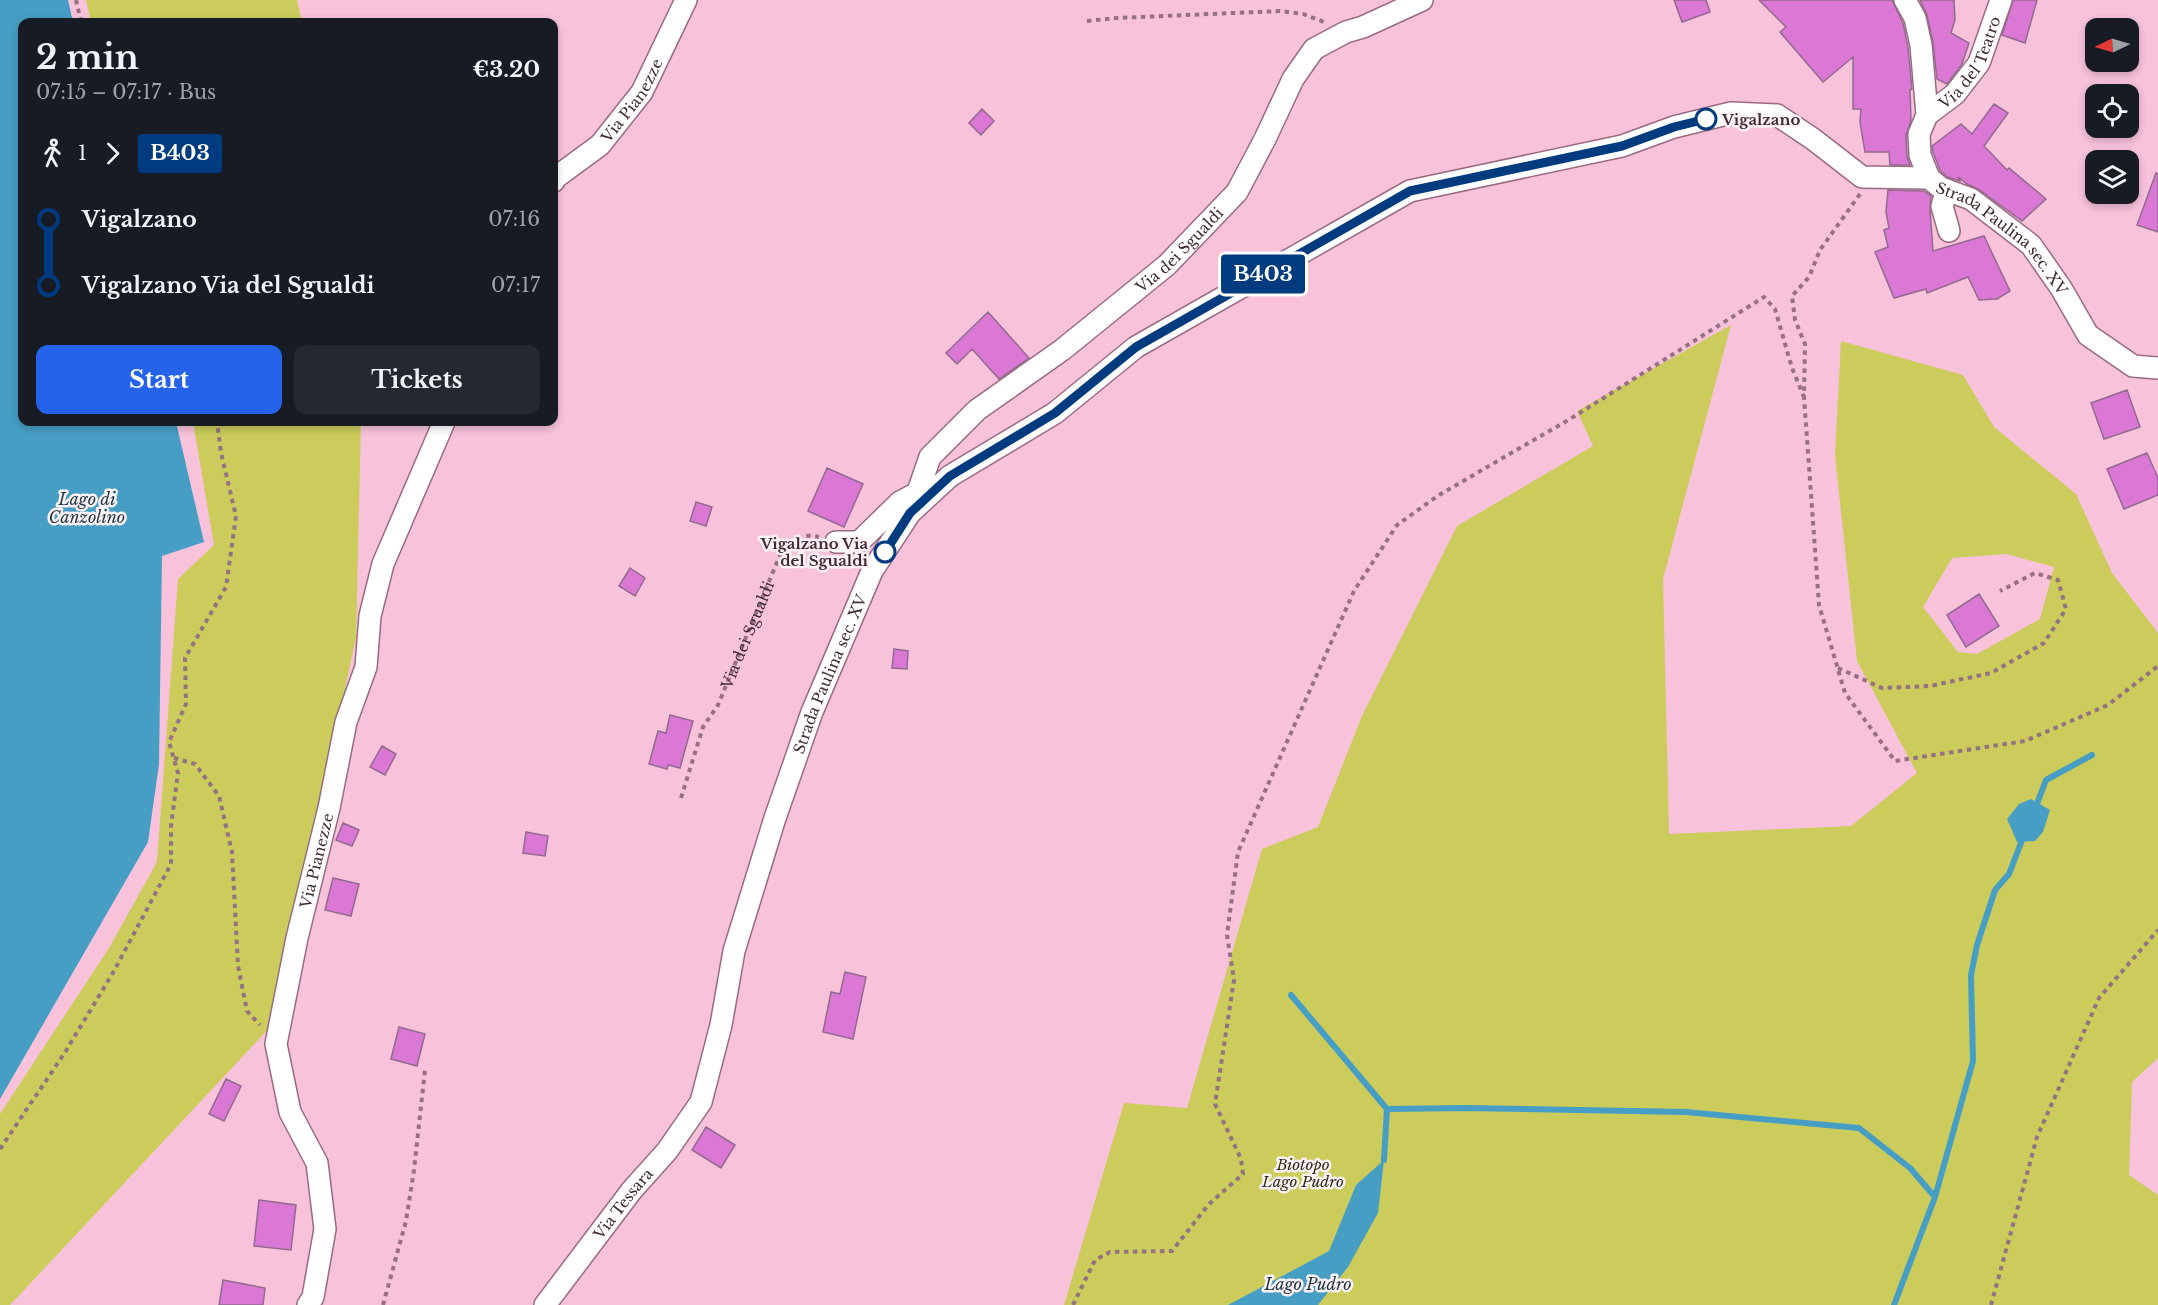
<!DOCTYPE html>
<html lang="en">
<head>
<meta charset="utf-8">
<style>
	body { margin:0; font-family:"Libre Baskerville",serif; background:#242831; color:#f1f3f6; height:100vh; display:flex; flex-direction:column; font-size:22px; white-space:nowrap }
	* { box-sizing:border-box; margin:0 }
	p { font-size:20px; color:#9ea1a6 }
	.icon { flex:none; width:33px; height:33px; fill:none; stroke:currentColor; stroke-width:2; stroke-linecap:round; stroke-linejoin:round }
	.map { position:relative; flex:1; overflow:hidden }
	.drawer { position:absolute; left:18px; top:18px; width:540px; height:408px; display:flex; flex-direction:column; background:#171b24; border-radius:12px; box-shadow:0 3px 9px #0003 }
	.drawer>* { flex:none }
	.badge { padding:0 12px; border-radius:4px; font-size:21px; line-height:39px }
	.needle { width:39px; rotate:265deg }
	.fabs { position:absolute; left:2085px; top:18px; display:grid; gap:12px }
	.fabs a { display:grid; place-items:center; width:54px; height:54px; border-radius:12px; background:#171b24; box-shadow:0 3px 9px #0003; font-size:30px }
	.map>.badge { position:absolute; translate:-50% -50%; box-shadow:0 0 0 3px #fff }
	.legs { display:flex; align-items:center; gap:9px; height:66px; padding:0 18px; font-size:20px }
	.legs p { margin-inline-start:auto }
	.head { display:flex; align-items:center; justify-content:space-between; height:102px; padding:0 18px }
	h1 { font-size:33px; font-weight:700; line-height:45px }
	.action { display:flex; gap:12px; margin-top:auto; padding:12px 18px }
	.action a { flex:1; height:69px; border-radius:12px; background:#2563eb; color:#fff; font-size:24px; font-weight:700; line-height:69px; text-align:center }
	.action a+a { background:#242831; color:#f1f3f6 }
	ul { padding:0 18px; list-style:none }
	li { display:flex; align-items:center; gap:21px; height:66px; font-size:22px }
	li i { display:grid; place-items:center; width:9px; height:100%; margin:0 8px; background:currentColor }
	li i::after { content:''; width:15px; height:15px; margin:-8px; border:4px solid; border-radius:50%; background:#171b24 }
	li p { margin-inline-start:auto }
	li:first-child i { background:linear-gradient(#0000 50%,currentColor 0) }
	li:last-child i { background:linear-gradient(currentColor 50%,#0000 0) }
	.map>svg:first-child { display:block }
	.green { fill:#cbcc5b; fill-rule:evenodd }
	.water { fill:#469ec4 }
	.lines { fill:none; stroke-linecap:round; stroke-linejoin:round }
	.stream { stroke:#469ec4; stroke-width:6 }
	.building { fill:#db78d5; stroke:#916b8e; stroke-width:1.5 }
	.minor-casing { stroke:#9a6a81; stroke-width:24 }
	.path { stroke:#967182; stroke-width:4; stroke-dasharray:4.5 4.5; stroke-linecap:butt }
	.minor { stroke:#fff; stroke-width:21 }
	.line-1-casing { stroke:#fff; stroke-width:14 }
	.line-1 { stroke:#003b80; stroke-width:9 }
	.stop-1-dot { fill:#fff; stroke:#003b80; stroke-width:3 }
	.labels { text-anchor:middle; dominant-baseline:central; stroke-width:5; stroke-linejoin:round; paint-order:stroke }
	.street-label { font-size:15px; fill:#402b35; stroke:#fdf2f6 }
	.stop-label { font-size:15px; font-weight:bold; fill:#402b35; stroke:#fdf2f6; text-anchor:start }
	.park-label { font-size:15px; font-style:italic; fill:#2e2e16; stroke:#fdf2f6 }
	.water-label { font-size:16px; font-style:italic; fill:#1c3743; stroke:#fdf2f6 }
</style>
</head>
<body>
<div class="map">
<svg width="2158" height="1305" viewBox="0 0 2158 1305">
	<rect width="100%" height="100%" fill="#f8c2db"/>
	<path class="green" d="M86,0h211l5,22h-211z
		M1731,325l-68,254 6,255 182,-8 66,-53 -60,-112 -22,-206 6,-114 122,34 31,52 82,67 36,79 46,60v425l-26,24 -3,93 29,20v110h-1094l60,-202 63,5 75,-259 56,-22 44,-111 95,-190 136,-80 -16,-35zM2007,554l47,13 -14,52 -63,35 -19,-2 -35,-45 29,-49z
		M193,422h168l-5,215 -82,386 -264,282h-10v-191l109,-166 48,-86 21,-283 36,-34z"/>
	<path class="water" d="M0,0h68l5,22h-51v400h154l28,120 -42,14 -3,208 -11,78 -148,257z
		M2031,799l19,11 -7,22 -8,9 -18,1 -10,-23 12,-15z
		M1384,1160l-6,53 -30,54 -30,38h-90l101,-54 27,-66z"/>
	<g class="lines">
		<path class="stream" d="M2035,809l11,-29 46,-25
			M1291,995l96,114 -3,51
			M1387,1109l78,-1 221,4 173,16 51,40 25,29
			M1894,1305l41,-108 38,-136 -2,-86 6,-30 18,-55 14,-16 15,-39"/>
	</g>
	<path class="building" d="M1674,0h32l4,12 -28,10z
		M1759,0h133l11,23 5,24 4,42 -2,1 1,31 -5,14 1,21 3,9h-20l-1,-13h-24l-5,-30 1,-13h-8v-52l-30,25 -43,-50 6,-5z
		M1920,0h34l1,20 -4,13 18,10 -7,21 -15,20 -10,-5 -4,-37 -6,-27z
		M2013,0h24l-12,43 -23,-8z
		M1994,104l14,9 -24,33 23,24 2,-2 37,31 -24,22 -44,-32 -11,-5 -9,-7 2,4 -13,-4 -7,-7 -7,-18 -1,-6 29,-22 11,10z
		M982,109l12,12 -13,14 -12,-12z
		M2156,173l2,1v58l-21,-7z
		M1888,190l36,1 7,5 -1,13 3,42 51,-15 26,55 -13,8 -18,1 -11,-23 -41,16 -1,-4 -32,9 -19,-46 13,-5 -4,-17 5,-2 -3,-16z
		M988,312l41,46 -30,21 -27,-30 -15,15 -11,-11z
		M2127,390l13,37 -36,12 -13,-36z
		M2147,453l11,25v17l-34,14 -17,-40z
		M827,468l36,16 -19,43 -36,-16z
		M696,502l16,5 -6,19 -16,-5z
		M630,568l15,10 -10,18 -16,-10z
		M1979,594l20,32 -33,21 -19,-32z
		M894,649l14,2 -1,18 -15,-1z
		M670,715l23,6 -13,47 -12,-3 -1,4 -18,-5 9,-33 8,2z
		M382,746l14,8 -11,21 -15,-8z
		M343,823l16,7 -7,16 -16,-6z
		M526,832l22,4 -3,20 -22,-3z
		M333,878l26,6 -8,32 -26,-6z
		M845,972l21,5 -13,62 -30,-7 8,-40 9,2z
		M399,1027l26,7 -8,32 -26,-7z
		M226,1079l15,7 -17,35 -15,-7z
		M706,1127l29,18 -14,23 -29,-18z
		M259,1200l37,5 -5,45 -37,-4z
		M223,1280l42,8 -2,17h-44z"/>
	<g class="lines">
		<g class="minor-casing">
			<g id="minor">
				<path d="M1905,0l10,18 6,27 6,70 -8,19 1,21 9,23"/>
				<path id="s2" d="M1927,115l28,-21 24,-31 22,-63"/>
				<path id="s3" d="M554,181l1,-3 45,-33 42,-53 44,-92"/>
				<path d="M1947,190l-5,16 7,25"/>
				<path id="s4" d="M912,509l18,-52 47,-47 85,-60 105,-85 70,-73 28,-53 28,-60 21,-30 32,-17 17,-5 59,-27"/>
				<path d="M836,542h23l41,-40 17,-9"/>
				<path id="s5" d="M308,1305l5,-8 12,-68 -8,-66 -27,-51 -14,-68 21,-106 32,-130 17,-86 20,-55 4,-51 13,-52 61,-142"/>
				<path id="s6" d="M545,1305l87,-115 35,-39 34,-49 20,-77 13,-74 41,-133 37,-106 60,-141 38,-58 40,-37 105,-63 81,-66 274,-156 212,-45 52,-19 57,-14 46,2 36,24 49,38 67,1 12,10 30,11 60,46 30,43 27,47 45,31 25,2"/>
			</g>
		</g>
		<g class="path">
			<path d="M76,0l5,22"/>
			<path d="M1087,21l30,-3 163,-7 23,3 21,8"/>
			<path d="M1860,194l-40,56 -11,27 -17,19 3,24 10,24 -1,53 15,208 26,88 50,68 130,-20 83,-36 50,-39"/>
			<path d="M1838,668l44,20 48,-2 61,-13 53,-30 22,-34 -8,-29 -23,-7 -35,18"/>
			<path d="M174,758l21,6 24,32 13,56 6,114 9,45 13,14"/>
			<path id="s1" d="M681,798l22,-71 15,-22 62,-150c11,-16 20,-22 39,-18"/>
			<path d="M0,1149l64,-95 50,-83 57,-107v-38l7,-53 -9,-31 17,-38 -1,-46 41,-71 10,-71 -15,-63 -4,-31"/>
			<path d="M383,1305l23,-84 8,-51 11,-100"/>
			<path d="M1073,1305l22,-45 15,-8 62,-1 37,-47 34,-30 -2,-15 -26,-55 19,-124 -7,-45 11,-83 116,-261 43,-66 42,-30 131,-76 194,-122 11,12 17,59 12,29"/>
			<path d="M1991,1305l46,-168 62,-139 59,-68"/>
		</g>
		<use href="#minor" class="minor"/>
	</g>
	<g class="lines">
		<g class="line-1-casing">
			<path id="line-1" d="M885,552l25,-39 40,-37 105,-63 81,-66 274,-156 212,-45 52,-19 32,-8"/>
		</g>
		<use href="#line-1" class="line-1"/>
	</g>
	<g class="stop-1-dot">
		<circle cx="1706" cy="119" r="10"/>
		<circle cx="885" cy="552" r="10"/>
	</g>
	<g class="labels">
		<g class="street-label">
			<text stroke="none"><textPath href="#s2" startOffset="70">Via del Teatro</textPath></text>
			<text stroke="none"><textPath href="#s3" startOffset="114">Via Pianezze</textPath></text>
			<text stroke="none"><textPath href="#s6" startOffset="2127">Strada Paulina sec. XV</textPath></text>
			<text stroke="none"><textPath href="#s4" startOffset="380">Via dei Sgualdi</textPath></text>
			<text stroke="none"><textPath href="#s1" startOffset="177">Via dei Sgualdi</textPath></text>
			<text stroke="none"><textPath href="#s6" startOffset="704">Strada Paulina sec. XV</textPath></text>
			<text stroke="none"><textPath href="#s5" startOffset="460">Via Pianezze</textPath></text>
			<text stroke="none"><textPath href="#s6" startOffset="128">Via Tessara</textPath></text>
		</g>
		<g class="stop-label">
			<text x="1722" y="119">Vigalzano</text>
			<text x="868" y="543" text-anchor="end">Vigalzano Via<tspan x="868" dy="17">del Sgualdi</tspan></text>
		</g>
		<g class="park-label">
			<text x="1303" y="1164">Biotopo<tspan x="1303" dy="17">Lago Pudro</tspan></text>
		</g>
		<g class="water-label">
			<text x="87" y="499">Lago di<tspan x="87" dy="18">Canzolino</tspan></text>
			<text x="1308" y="1284">Lago Pudro</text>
		</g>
	</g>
</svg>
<div class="fabs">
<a><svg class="needle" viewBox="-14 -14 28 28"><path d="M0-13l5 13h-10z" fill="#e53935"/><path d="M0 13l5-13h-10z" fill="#9ea1a6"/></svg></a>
<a><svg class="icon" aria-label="locate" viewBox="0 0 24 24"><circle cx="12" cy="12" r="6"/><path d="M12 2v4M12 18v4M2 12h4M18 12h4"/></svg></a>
<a><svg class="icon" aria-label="layers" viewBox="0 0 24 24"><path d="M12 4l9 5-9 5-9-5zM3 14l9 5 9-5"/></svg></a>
</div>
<b class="badge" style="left:1263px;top:274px;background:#003b80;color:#fff">B403</b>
<section class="drawer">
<div class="head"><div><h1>2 min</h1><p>07:15 – 07:17 · Bus</p></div><b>€3.20</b></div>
<div class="legs"><svg class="icon" aria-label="walk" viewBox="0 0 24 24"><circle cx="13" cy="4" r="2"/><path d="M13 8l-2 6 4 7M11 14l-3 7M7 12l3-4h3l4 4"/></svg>1<svg class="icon" aria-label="forward" viewBox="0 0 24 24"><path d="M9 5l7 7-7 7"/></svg><b class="badge" style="background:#003b80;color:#fff">B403</b></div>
<ul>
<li><i style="color:#003b80"></i><b>Vigalzano</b><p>07:16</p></li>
<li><i style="color:#003b80"></i><b>Vigalzano Via del Sgualdi</b><p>07:17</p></li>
</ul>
<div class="action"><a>Start</a><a>Tickets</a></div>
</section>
</div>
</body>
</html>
